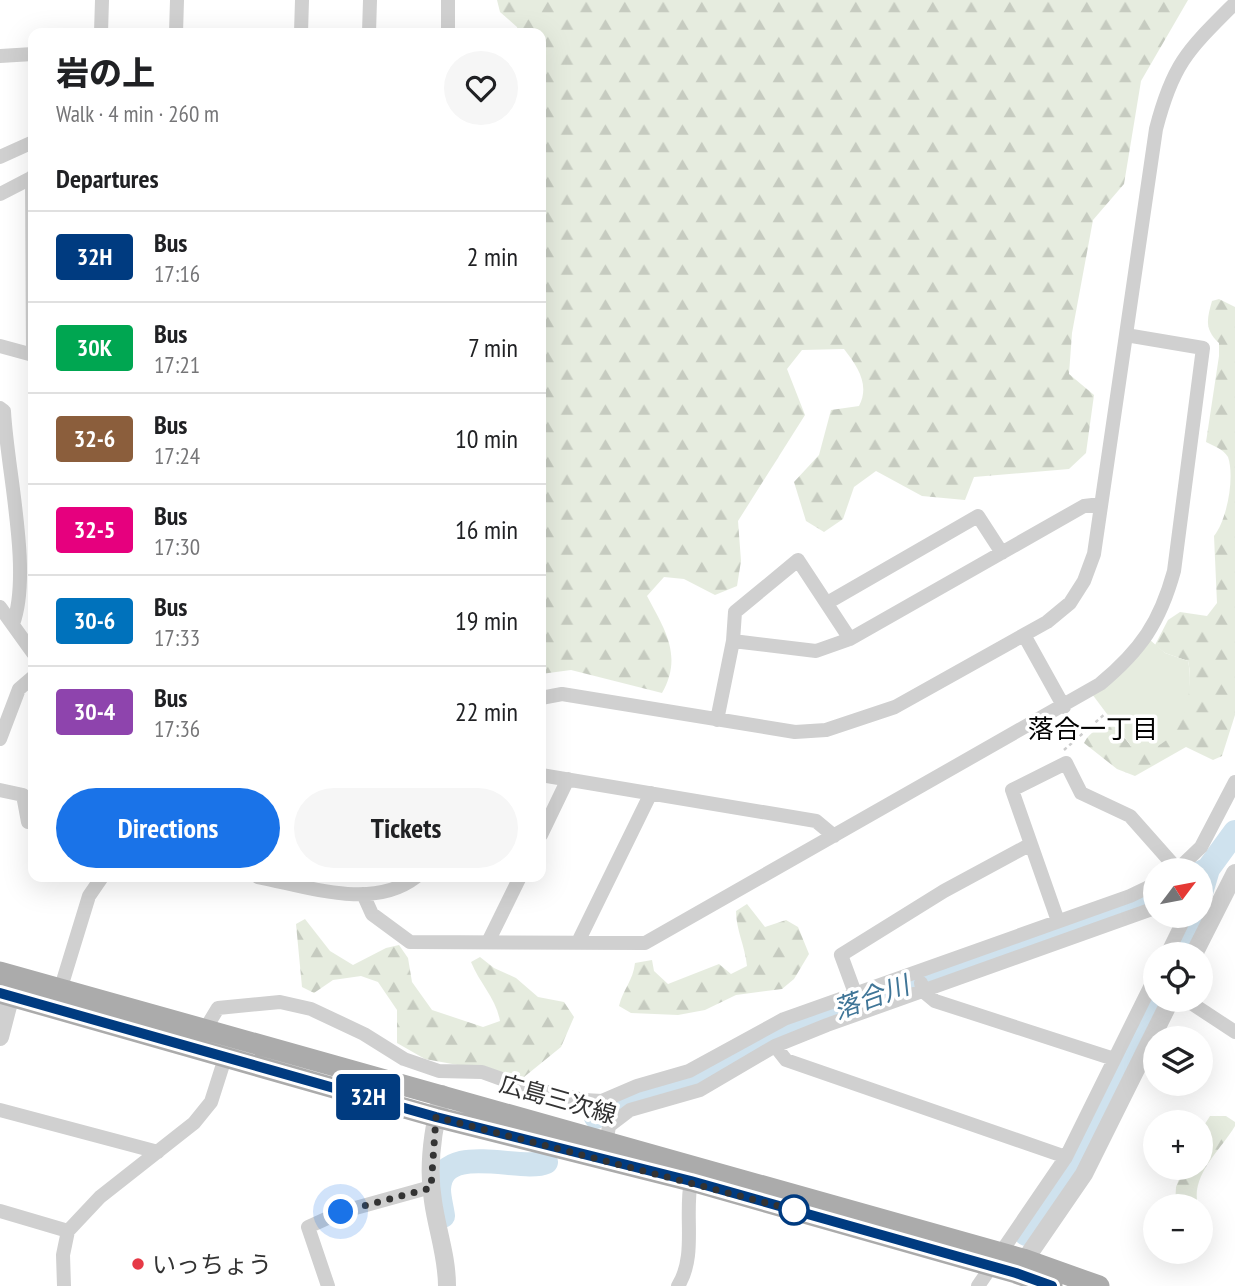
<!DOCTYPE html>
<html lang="en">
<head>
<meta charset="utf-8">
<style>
	body { margin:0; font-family:"PT Sans Narrow","Noto Sans JP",sans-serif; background:#f6f6f6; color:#202124; height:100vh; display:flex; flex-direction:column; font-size:26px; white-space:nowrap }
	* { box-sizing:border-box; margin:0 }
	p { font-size:23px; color:#757577 }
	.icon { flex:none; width:38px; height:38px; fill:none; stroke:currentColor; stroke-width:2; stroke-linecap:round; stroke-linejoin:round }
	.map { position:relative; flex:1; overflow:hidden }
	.panel { position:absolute; left:28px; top:28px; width:518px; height:854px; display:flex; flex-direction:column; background:#fff; border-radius:14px; box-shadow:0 7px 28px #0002 }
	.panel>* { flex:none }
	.badge { padding:0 14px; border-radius:5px; font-size:24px; line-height:46px }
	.needle { width:46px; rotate:58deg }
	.fabs { position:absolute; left:1143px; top:858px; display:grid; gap:14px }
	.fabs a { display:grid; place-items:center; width:70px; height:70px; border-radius:50%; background:#fff; box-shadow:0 7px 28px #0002; font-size:35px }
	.you { position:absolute; width:35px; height:35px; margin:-18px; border:5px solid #fff; border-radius:50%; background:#1a73e8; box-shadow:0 0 0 10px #1a73e833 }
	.map>.badge { position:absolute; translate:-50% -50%; box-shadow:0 0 0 4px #fff }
	h2 { padding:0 28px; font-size:26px; line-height:63px }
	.round { display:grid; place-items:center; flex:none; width:74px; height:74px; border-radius:37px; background:#f6f6f6 }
	.overview { display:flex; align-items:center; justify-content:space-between; height:119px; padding:0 28px }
	h1 { font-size:33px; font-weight:800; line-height:52px }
	.primary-button { display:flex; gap:14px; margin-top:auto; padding:14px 28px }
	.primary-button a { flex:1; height:80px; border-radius:42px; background:#1a73e8; color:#fff; font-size:28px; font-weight:800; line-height:80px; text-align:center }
	.primary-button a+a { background:#f6f6f6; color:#202124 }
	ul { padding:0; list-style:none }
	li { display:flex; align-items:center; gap:21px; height:91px; padding:0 28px; border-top:2px solid #e0e0e0 }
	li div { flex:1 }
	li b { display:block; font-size:26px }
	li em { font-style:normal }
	li .badge { min-width:77px; font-weight:700; text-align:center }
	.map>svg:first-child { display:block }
	.forest { fill:url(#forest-firs) }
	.park { fill:#e6ecdf }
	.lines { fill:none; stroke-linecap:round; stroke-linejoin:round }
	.river { stroke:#cfe2ee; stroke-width:24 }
	.path { stroke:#cdcdcd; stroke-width:2.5; stroke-dasharray:3.5 3.5; stroke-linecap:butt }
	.minor { stroke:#d0d0d0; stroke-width:14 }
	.tertiary { stroke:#d0d0d0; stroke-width:18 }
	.primary { stroke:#ababab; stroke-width:21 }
	.line-casing { stroke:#fff; stroke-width:16 }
	.line { stroke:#003b80; stroke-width:10 }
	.walk { stroke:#333; stroke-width:7; stroke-dasharray:0 12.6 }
	.stop-dot { fill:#fff; stroke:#003b80; stroke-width:3.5 }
	.poi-dot { fill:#e63946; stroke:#fff; stroke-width:2.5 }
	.labels { text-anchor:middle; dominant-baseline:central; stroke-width:7; stroke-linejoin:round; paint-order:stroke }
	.street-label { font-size:24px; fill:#333; stroke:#fff }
	.poi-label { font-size:24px; fill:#333; stroke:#fff; text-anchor:start }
	.neighbourhood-label { font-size:26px; fill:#000; stroke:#fff }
	.water-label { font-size:26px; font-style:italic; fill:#3f7597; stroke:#fff }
</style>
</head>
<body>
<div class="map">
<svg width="1235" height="1286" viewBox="0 0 1235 1286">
	<defs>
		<pattern id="forest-firs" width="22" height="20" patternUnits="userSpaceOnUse" patternTransform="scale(1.75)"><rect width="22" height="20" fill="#e6ecdf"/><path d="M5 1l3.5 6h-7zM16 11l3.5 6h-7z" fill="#c6cbc0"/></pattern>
	</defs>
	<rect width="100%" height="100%" fill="#fff"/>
	<path class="forest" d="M497,0h691l-47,81 -17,103 -31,36 -21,113 -3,41 25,21 -8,58 -17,16 -95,8 -9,23 -43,-4 -46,-25 -22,16 -11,32 -19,13 -18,-11 -12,-39 25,-27 12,-45 28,-4c11,-21 -1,-39 -15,-57l-42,1 -15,19 18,46 -67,106 3,40 -4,25 -22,9 -31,-16 -20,-2 -17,19c18,34 36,60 15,97l-91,-23 -30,4v-641h-23l-1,-6 -17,-15z
		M1219,299l16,8v408l-13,41 -9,4 -27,-13 -51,29 -18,-7 -33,-26c7,-13 17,-17 32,-16l15,19c32,-26 68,-39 57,-85l-23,-8 -10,-8 13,-25 12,-8 27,4 10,-13 -3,-67c13,-16 21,-59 14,-79 -5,-8 -14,-11 -22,-15l13,-86v-13c-15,-14 -12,-24 -7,-42z
		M747,904l18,23 21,-7 12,7 11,27 -15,25 -12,10 -46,6 -31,15 -27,5 -47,-2 -12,-7c4,-17 14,-25 16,-43l17,-3 2,11 14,13 51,-20 12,10 16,-8c-2,-20 -11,-36 -11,-55z
		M305,919l25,32 23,14 33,-17 13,-3 9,13 4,24 20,28 51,17 17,-6c-4,-23 -20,-37 -29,-59l9,-5 14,11 22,10 22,19 26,5 10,15 -13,30 -37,30 -99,-18 -28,-16v-33l-19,-28 -17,-6 -28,4 -19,13 -12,-6 -6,-63z
		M1210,1116h16l9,6v4c-14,24 -45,49 -37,80h-23l1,-19 8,-20h16l1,-37z"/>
	<path class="park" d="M1150,640l15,13 23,8c5,21 0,53 -13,71 -5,7 -16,13 -23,18l-21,-4 -39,-52z"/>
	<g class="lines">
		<path class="river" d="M1200,873l8,-4 27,-37
			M1200,896l8,-27
			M1178,954l17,-39
			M596,1117l25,-16 66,-17 98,-54 50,-20 279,-97 41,-17
			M443,1216c-1,-8 -4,-18 -4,-27 2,-49 83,-16 107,-27
			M1026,1234l65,-101 65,-134"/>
		<path class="path" d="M1064,750l42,-37"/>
		<path class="minor" d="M101,33l1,-33
			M176,33l1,-33
			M301,33l1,-33
			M369,33l1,-33
			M448,33v-33
			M0,56l33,-2
			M0,157l33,-15
			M32,177l1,177
			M0,194l33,-17
			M0,346l33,9
			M0,408l4,3c3,59 28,161 9,213
			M827,603l151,-87 24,37
			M0,607l33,46
			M1024,635l40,72
			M733,641l83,10 34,-12 234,-133 17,-2
			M541,698l21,-4 233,38 31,-2 69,-23 152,-85 23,-19 14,-22 10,-27 62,-425c17,-66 32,-79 79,-126
			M717,720l16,-79 2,-29 63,-52 52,79
			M0,739l19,-50 14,-12
			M541,775l275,46 18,15
			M0,790l23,5 5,27
			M541,835l27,-56
			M1177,870l24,-23 34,-65
			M258,877c48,9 114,34 158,0
			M363,894l9,20 38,28 235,1 455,-259c41,-34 60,-62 74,-113l29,-223 -77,-13
			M1058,921l-46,-131 54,-27 15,30 49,23 47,53
			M488,942l32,-65
			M578,942l73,-149
			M1167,954l19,-39
			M921,983l2,8 12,10 179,58
			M855,993l-14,-38 103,-64 87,-47
			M58,997l31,-101 13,-19
			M1185,999l50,33
			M204,1031l14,-23 62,-6 31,7 53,25 40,25 35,12 43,1 39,14 63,14 18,1 35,-15 52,-15 95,-52 346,-123 25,-12
			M775,1046l11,14 280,97
			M0,1110l158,42
			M605,1151l4,-25 21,-16 70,-20 75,-44 52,-21 328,-117
			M0,1211l68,20
			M64,1286l-1,-31 5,-24 32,-34 94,-74 17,-21 15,-47
			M328,1286l-20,-59 33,-15 90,-25
			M678,1286c19,-30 6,-71 13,-105
			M978,1286l88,-129 89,-180"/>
		<path class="tertiary" d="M1194,954l41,-81
			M0,1037l14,-54
			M442,1094c-9,34 -15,72 -9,107 4,29 14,55 14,85
			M1018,1270l66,-96 87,-175"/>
		<path class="primary" d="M0,972l1023,287 76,27
			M0,993l436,124 255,64 325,92 36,13"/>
	</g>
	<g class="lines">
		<g class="line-casing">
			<path id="line" d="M0,993l436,124 255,64 325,92 36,13"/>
		</g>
		<use href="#line" class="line"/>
		<path class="walk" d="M341,1212l90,-24 5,-71 358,93"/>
	</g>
	<circle class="stop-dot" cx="794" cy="1210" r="14"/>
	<circle class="poi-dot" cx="138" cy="1264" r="7"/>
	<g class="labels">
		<g class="street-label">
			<text transform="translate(558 1099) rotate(16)">広島三次線</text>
		</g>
		<g class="poi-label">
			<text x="152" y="1264">いっちょう</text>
		</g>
		<g class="neighbourhood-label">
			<text x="1093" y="728">落合一丁目</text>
		</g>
		<g class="water-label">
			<text transform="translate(871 997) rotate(-20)">落合川</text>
		</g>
	</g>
</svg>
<div class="fabs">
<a><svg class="needle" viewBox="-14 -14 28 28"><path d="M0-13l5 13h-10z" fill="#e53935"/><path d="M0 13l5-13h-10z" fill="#757577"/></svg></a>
<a><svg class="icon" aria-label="locate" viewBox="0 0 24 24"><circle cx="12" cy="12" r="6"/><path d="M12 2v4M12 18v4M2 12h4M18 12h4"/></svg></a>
<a><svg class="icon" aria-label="layers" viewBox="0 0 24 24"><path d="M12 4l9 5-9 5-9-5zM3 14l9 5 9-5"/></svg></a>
<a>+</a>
<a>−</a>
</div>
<div class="you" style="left:341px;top:1212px"></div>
<b class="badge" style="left:368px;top:1097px;background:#003b80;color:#fff">32H</b>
<section class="panel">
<div class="overview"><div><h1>岩の上</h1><p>Walk · 4 min · 260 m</p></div><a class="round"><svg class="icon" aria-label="heart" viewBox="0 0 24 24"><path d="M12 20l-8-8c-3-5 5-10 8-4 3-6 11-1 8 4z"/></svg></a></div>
<h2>Departures</h2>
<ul>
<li><span class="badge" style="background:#003b80;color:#fff">32H</span><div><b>Bus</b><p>17:16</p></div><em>2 min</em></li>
<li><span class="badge" style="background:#00a651;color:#fff">30K</span><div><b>Bus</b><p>17:21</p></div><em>7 min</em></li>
<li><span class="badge" style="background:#8b5e3c;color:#fff">32-6</span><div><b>Bus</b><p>17:24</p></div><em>10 min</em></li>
<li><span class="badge" style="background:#e6007e;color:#fff">32-5</span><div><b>Bus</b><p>17:30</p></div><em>16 min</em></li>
<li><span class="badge" style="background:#0072bc;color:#fff">30-6</span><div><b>Bus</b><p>17:33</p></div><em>19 min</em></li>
<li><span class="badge" style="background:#8e44ad;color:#fff">30-4</span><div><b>Bus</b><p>17:36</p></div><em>22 min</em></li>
</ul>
<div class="primary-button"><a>Directions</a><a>Tickets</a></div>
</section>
</div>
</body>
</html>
